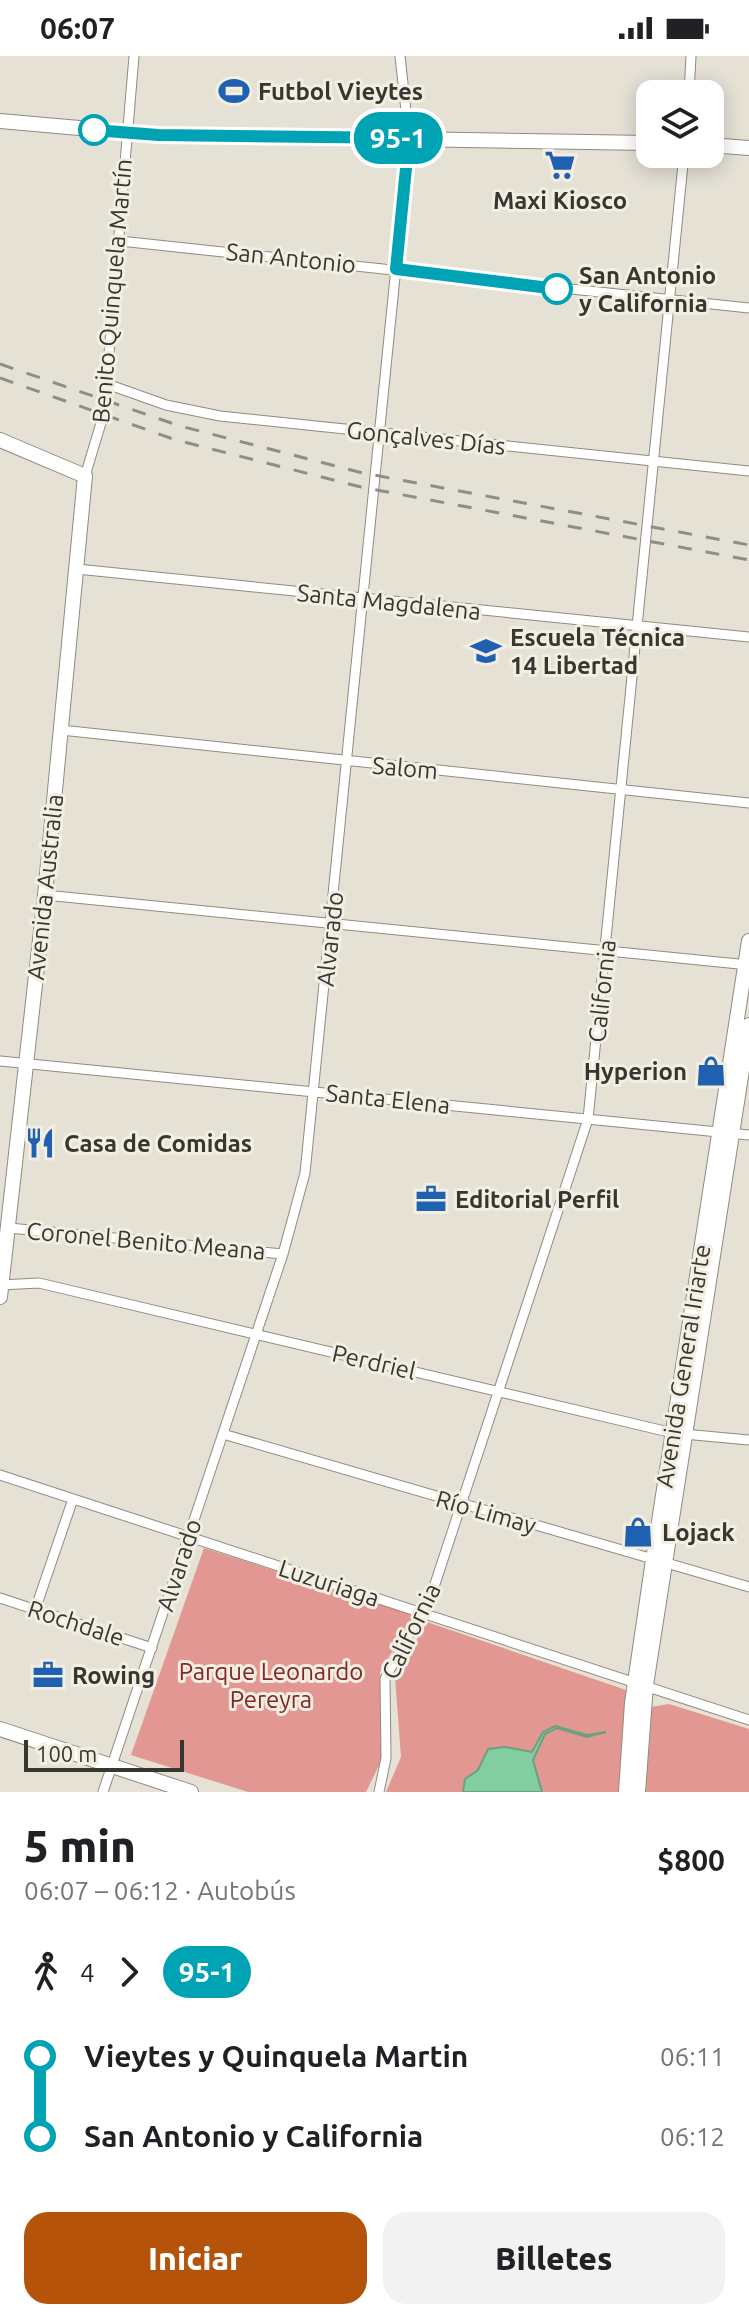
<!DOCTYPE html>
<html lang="es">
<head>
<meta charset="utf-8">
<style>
	body { margin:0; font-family:Ubuntu,sans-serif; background:#f2f2f2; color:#202124; height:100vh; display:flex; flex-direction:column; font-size:30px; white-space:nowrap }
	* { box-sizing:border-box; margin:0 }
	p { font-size:26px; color:#757577 }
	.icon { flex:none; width:44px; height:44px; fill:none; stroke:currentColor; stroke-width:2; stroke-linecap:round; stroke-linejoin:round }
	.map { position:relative; height:1736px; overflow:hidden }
	.panel { display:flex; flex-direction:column; background:#fff; flex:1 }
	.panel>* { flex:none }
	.badge { padding:0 16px; border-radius:26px; font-size:28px; line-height:52px }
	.buttons { position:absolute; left:636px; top:24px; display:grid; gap:16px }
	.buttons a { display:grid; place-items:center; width:88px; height:88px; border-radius:16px; background:#fff; box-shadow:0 4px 20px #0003; font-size:40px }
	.scale { position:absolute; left:24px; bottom:20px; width:160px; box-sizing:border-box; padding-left:8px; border:4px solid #383631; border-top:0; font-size:22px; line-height:28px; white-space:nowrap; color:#383631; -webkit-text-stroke:6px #f2eee2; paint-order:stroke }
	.map>.badge { position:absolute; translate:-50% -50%; box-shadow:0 0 0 4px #fff }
	.legs { display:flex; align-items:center; gap:12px; height:88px; padding:0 24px; font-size:26px }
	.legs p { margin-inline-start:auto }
	.summary { display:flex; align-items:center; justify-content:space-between; height:136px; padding:0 24px }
	h1 { font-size:44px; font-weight:800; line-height:60px }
	.primary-button { display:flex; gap:16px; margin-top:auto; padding:16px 24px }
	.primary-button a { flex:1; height:92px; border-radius:24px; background:#b45309; color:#fff; font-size:32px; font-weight:800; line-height:92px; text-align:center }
	.primary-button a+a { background:#f2f2f2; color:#202124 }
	ul { padding:0 24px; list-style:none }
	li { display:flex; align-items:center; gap:28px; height:80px; font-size:30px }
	li i { display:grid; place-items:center; width:12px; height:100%; margin:0 10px; background:currentColor }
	li i::after { content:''; width:20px; height:20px; margin:-10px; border:6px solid; border-radius:50%; background:#fff }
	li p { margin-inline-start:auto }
	li:first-child i { background:linear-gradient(#0000 50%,currentColor 0) }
	li:last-child i { background:linear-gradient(currentColor 50%,#0000 0) }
	.status { display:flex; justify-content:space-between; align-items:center; height:56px; padding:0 40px; background:#fff; direction:ltr }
	.status svg { height:22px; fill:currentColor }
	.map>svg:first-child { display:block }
	.green { fill:#e29792 }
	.water { fill:#82cea0; stroke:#6ca07f; stroke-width:2 }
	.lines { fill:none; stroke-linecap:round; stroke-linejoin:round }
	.minor-casing { stroke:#8f8b80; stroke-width:11 }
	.secondary-casing { stroke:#8f8b80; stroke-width:16 }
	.minor { stroke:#fff; stroke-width:9 }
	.secondary { stroke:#fff; stroke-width:14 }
	.rail { stroke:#908d85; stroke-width:3; stroke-dasharray:14 14; stroke-linecap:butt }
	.line-1-casing { stroke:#fff; stroke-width:18 }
	.line-1 { stroke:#00a3b4; stroke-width:12 }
	.stop-1-dot { fill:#fff; stroke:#00a3b4; stroke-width:4 }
	.labels { text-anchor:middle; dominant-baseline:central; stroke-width:6; stroke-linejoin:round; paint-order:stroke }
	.poi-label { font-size:24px; font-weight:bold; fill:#383631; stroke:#f2eee2; text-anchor:start }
	.street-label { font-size:24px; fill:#383631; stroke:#f2eee2 }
	.stop-label { font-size:24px; font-weight:bold; fill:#383631; stroke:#f2eee2; text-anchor:start }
	.park-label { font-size:24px; fill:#852426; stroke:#f2eee2 }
</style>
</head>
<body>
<div class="status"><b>06:07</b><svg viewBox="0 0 49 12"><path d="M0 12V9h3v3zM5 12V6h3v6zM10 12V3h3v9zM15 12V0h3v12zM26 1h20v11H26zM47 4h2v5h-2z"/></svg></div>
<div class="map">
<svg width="749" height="1736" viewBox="0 0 749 1736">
	<rect width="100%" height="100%" fill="#e5e1d5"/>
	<path class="green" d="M204,1492l210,67 -34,57 5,81 -19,39h-118l-117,-37z
		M427,1566l202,69 -11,101h-232l15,-35 -6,-80z
		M669,1648l80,25v63h-103l5,-85z"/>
	<path class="water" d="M555,1670l32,9 19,-3 -19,5 -30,-9 -12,6 -12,26 9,32h-79l2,-13 13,-9 10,-21 17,-2 27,5 11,-20z"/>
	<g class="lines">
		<g class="minor-casing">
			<path id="minor" d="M689,38l2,-38
				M120,185l629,67
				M107,328l59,21 54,11 529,55
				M85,420l19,-63 30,-357
				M77,513l672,68
				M61,674l688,73
				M45,839l704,70
				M0,1005l749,74
				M9,1172l274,26
				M0,1229l39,-2 634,150 76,7
				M223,1378l526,153
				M0,1419l749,245
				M0,1542l152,50
				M35,1554l38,-111
				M103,1736l180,-538 22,-81 104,-1035 -9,-82
				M379,1736l7,-34 -1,-79 49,-92 154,-468 96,-965"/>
		</g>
		<g class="secondary-casing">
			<path id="secondary" d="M0,65l158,14 492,8
				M710,89l39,3
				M0,384l85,36 -40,419 -45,402
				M0,1673l191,63
				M626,1736l6,-89 21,-143 96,-619
				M638,1736l8,-107 103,-660"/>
		</g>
		<use href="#minor" class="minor"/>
		<use href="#secondary" class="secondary"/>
		<path class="rail" d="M0,308l180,62 183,47 386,72
			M0,322l176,62 185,47 388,73"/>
	</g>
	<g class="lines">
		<g class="line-1-casing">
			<path id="line-1" d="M94,74l64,5 251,3 -13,131 161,20"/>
		</g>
		<use href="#line-1" class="line-1"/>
	</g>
	<defs>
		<g id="stadium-bare" transform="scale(2.4)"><path d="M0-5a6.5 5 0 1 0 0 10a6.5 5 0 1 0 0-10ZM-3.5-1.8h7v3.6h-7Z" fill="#1f60b1" stroke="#f2eee2" stroke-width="2.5" paint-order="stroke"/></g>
		<g id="supermarket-bare" transform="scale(2.4)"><path d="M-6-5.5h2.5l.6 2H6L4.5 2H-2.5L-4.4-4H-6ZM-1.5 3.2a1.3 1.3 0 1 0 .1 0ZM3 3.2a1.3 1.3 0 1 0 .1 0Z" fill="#1f60b1" stroke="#f2eee2" stroke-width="2.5" paint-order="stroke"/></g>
		<g id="school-bare" transform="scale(2.4)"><path d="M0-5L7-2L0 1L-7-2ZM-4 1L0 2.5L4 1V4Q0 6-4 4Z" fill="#1f60b1" stroke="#f2eee2" stroke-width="2.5" paint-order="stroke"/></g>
		<g id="shop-bare" transform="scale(2.4)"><path d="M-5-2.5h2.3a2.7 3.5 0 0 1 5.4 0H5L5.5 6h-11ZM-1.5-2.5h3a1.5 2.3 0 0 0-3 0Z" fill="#1f60b1" stroke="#f2eee2" stroke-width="2.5" paint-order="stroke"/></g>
		<g id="restaurant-bare" transform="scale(2.4)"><path d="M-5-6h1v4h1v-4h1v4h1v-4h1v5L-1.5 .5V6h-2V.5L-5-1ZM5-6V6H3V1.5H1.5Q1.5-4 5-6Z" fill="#1f60b1" stroke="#f2eee2" stroke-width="2.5" paint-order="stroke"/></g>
		<g id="office-bare" transform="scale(2.4)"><path d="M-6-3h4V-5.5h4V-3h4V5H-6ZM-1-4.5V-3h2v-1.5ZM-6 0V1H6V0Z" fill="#1f60b1" stroke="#f2eee2" stroke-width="2.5" paint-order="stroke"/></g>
	</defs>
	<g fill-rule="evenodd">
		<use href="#stadium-bare" x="234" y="35"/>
		<use href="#supermarket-bare" x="560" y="109"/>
		<use href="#school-bare" x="486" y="595"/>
		<use href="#shop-bare" x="711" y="1015"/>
		<use href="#restaurant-bare" x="40" y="1087"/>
		<use href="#office-bare" x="431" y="1143"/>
		<use href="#shop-bare" x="638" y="1476"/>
		<use href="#office-bare" x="48" y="1619"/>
	</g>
	<g class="stop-1-dot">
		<circle cx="94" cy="74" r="14"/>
		<circle cx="557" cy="233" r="14"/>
	</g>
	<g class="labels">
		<g class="poi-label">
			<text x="258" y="35">Futbol Vieytes</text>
			<text x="560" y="144" text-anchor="middle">Maxi Kiosco</text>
			<text x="510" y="581">Escuela Técnica<tspan x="510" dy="28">14 Libertad</tspan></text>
			<text x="687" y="1015" text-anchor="end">Hyperion</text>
			<text x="64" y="1087">Casa de Comidas</text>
			<text x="455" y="1143">Editorial Perfil</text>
			<text x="662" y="1476">Lojack</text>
			<text x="72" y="1619">Rowing</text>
		</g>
		<g class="street-label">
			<text transform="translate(291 202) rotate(6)">San Antonio</text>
			<text transform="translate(112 235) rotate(-85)">Benito Quinquela Martín</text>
			<text transform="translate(426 382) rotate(6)">Gonçalves Días</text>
			<text transform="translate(389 546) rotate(6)">Santa Magdalena</text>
			<text transform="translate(405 712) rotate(5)">Salom</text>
			<text transform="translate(45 831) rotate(-84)">Avenida Australia</text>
			<text transform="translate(330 883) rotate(-84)">Alvarado</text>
			<text transform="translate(602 935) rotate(-84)">California</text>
			<text transform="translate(388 1043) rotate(6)">Santa Elena</text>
			<text transform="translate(146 1185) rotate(5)">Coronel Benito Meana</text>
			<text transform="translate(374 1306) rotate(13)">Perdriel</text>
			<text transform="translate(683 1310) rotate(-81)">Avenida General Iriarte</text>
			<text transform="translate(486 1456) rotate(16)">Río Limay</text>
			<text transform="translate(179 1509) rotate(-72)">Alvarado</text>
			<text transform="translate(329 1527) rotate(18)">Luzuriaga</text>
			<text transform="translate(76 1567) rotate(18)">Rochdale</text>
			<text transform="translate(411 1575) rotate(-64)">California</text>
		</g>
		<g class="stop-label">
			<text x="579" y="219">San Antonio<tspan x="579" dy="28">y California</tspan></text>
		</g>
		<g class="park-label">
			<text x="271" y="1615">Parque Leonardo<tspan x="271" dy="28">Pereyra</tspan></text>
		</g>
	</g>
</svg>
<div class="buttons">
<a><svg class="icon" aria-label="layers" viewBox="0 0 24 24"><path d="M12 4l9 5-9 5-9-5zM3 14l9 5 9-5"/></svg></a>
</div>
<div class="scale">100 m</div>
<b class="badge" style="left:398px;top:82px;background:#00a3b4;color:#fff">95-1</b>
</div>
<section class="panel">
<div class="summary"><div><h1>5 min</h1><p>06:07 – 06:12 · Autobús</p></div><b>$800</b></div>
<div class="legs"><svg class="icon" aria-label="walk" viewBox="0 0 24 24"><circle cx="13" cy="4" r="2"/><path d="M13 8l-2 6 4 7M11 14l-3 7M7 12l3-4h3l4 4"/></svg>4<svg class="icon" aria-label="forward" viewBox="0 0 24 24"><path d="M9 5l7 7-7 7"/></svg><b class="badge" style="background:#00a3b4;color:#fff">95-1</b></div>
<ul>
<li><i style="color:#00a3b4"></i><b>Vieytes y Quinquela Martin</b><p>06:11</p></li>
<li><i style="color:#00a3b4"></i><b>San Antonio y California</b><p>06:12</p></li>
</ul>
<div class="primary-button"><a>Iniciar</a><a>Billetes</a></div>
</section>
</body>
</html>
